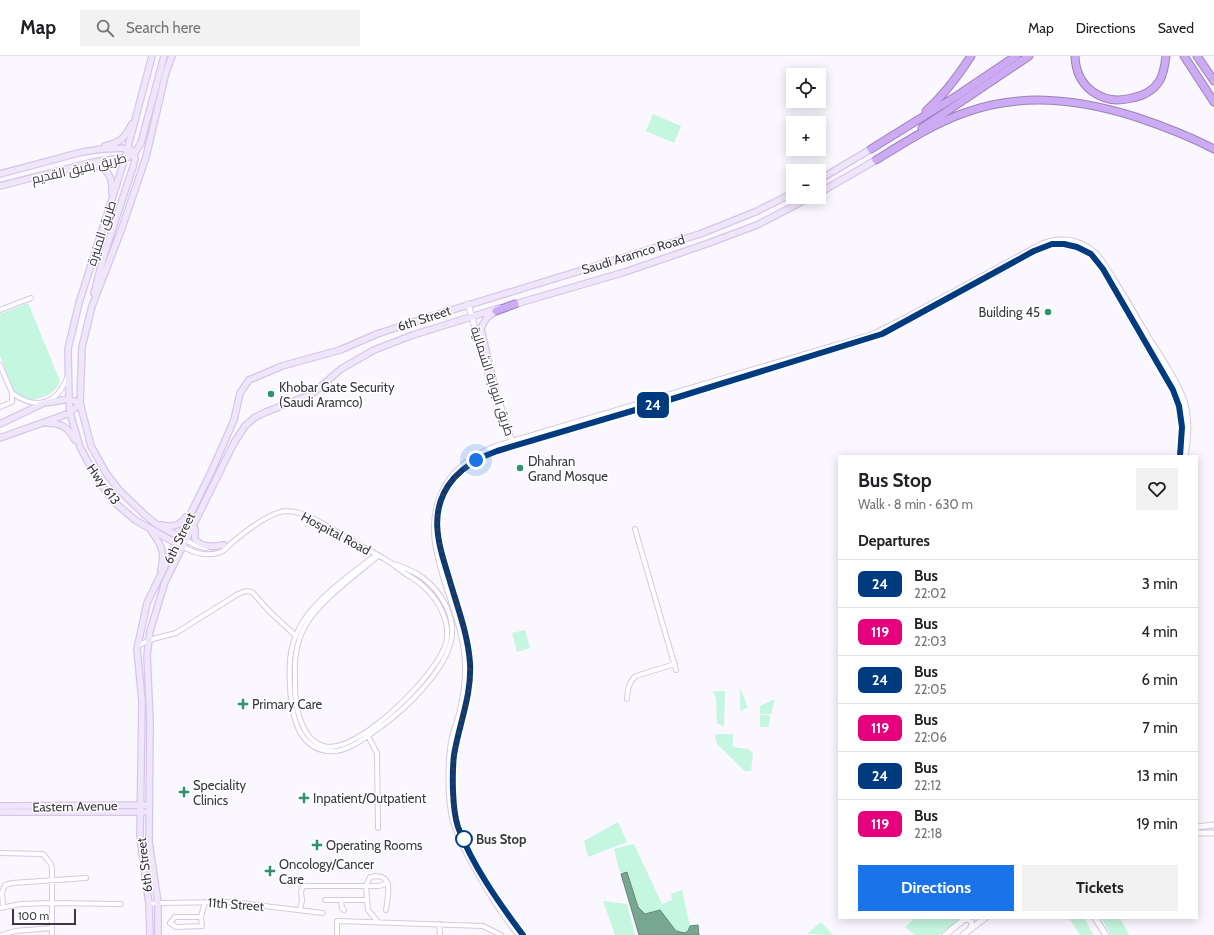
<!DOCTYPE html>
<html lang="en">
<head>
<meta charset="utf-8">
<style>
	body { margin:0; font-family:Cabin,Cairo,sans-serif; background:#f2f2f2; color:#202124; height:100vh; display:flex; flex-direction:column; font-size:15px; white-space:nowrap }
	* { box-sizing:border-box; margin:0 }
	p { font-size:13px; color:#757577 }
	.icon { flex:none; width:22px; height:22px; fill:none; stroke:currentColor; stroke-width:2; stroke-linecap:round; stroke-linejoin:round }
	.map { position:relative; flex:1; overflow:hidden }
	.details { position:absolute; left:838px; top:399px; width:360px; height:464px; display:flex; flex-direction:column; background:#fff; border-radius:0px; box-shadow:0 2px 10px #0003 }
	.details>* { flex:none }
	.badge { padding:0 8px; border-radius:6px; font-size:14px; line-height:26px }
	.tools { position:absolute; left:786px; top:12px; display:grid; gap:8px }
	.tools a { display:grid; place-items:center; width:40px; height:40px; border-radius:0px; background:#fff; box-shadow:0 2px 10px #0003; font-size:20px }
	.scale { position:absolute; left:12px; bottom:10px; width:64px; box-sizing:border-box; padding-left:4px; border:2px solid #3c3744; border-top:0; font-size:11px; line-height:14px; white-space:nowrap; color:#3c3744; -webkit-text-stroke:3px #fff; paint-order:stroke }
	.you { position:absolute; width:20px; height:20px; margin:-10px; border:3px solid #fff; border-radius:50%; background:#1a73e8; box-shadow:0 0 0 6px #1a73e833 }
	.map>.badge { position:absolute; translate:-50% -50%; box-shadow:0 0 0 2px #fff }
	h2 { padding:0 20px; font-size:15px; line-height:36px }
	.round { display:grid; place-items:center; flex:none; width:42px; height:42px; border-radius:0px; background:#f2f2f2 }
	.overview { display:flex; align-items:center; justify-content:space-between; height:68px; padding:0 20px }
	h1 { font-size:19px; font-weight:700; line-height:30px }
	.action { display:flex; gap:8px; margin-top:auto; padding:8px 20px }
	.action a { flex:1; height:46px; border-radius:0px; background:#1a73e8; color:#fff; font-size:16px; font-weight:700; line-height:46px; text-align:center }
	.action a+a { background:#f2f2f2; color:#202124 }
	ul { padding:0; list-style:none }
	li { display:flex; align-items:center; gap:12px; height:48px; padding:0 20px; border-top:1px solid #e0e0e0 }
	li div { flex:1 }
	li b { display:block; font-size:15px }
	li em { font-style:normal }
	li .badge { min-width:44px; font-weight:700; text-align:center }
	header { display:flex; align-items:center; gap:24px; box-sizing:border-box; height:56px; padding:0 20px; background:#fff; border-bottom:1px solid #e0e0e0 }
	header strong { font-size:19px }
	nav { display:flex; gap:22px; margin-inline-start:auto; font-size:14px }
	.search { width:280px; height:36px; background:#f2f2f2; display:flex; align-items:center; gap:10px; box-sizing:border-box; padding:0 14px; border-radius:0px; color:#757577; font-size:15px }
	.map>svg:first-child { display:block }
	.green { fill:#c5f6df }
	.water { fill:#78a791; stroke:#66857a }
	.lines { fill:none; stroke-linecap:round; stroke-linejoin:round }
	.minor-casing { stroke:#d5c7e8; stroke-width:6 }
	.tertiary-casing { stroke:#d5c7e8; stroke-width:7 }
	.secondary-casing { stroke:#d5c7e8; stroke-width:8 }
	.motorway-casing { stroke:#9a82b6; stroke-width:9 }
	.minor { stroke:#fff; stroke-width:4 }
	.tertiary { stroke:#fff; stroke-width:5 }
	.secondary { stroke:#f0e6fc; stroke-width:5.5 }
	.motorway { stroke:#cdabf4; stroke-width:7 }
	.line-casing { stroke:#fff; stroke-width:9 }
	.line { stroke:#003b80; stroke-width:6 }
	.walk { stroke:#3c3744; stroke-width:4; stroke-dasharray:0 7.2 }
	.poi-dot { fill:#2f926d; stroke:#fff; stroke-width:1.5 }
	.stop-dot { fill:#fff; stroke:#003b80; stroke-width:2 }
	.labels { text-anchor:middle; dominant-baseline:central; stroke-width:3; stroke-linejoin:round; paint-order:stroke }
	.street-label { font-size:13px; fill:#3c3744; stroke:#fff }
	.poi-label { font-size:13px; fill:#3c3744; stroke:#fff; text-anchor:start }
	.stop-label { font-size:13px; font-weight:bold; fill:#3c3744; stroke:#fff; text-anchor:start }
</style>
</head>
<body>
<header>
<strong>Map</strong>
<div class="search"><svg class="icon" aria-label="search" viewBox="0 0 24 24"><circle cx="10" cy="10" r="6"/><path d="M15 15l6 6"/></svg>Search here</div>
<nav><a>Map</a><a>Directions</a><a>Saved</a></nav>
</header>
<div class="map">
<svg width="1214" height="879" viewBox="0 0 1214 879">
	<rect width="100%" height="100%" fill="#faf7fe"/>
	<path class="green" d="M653,58l28,12 -7,17 -28,-12z
		M28,247l32,78c-6,17 -31,24 -45,12l-15,-37v-42z
		M525,574l5,18 -13,4 -5,-19z
		M740,632l8,19 -7,4 -1,-3z
		M713,635h12l-1,36 -7,-4 -1,-25z
		M775,643l-4,15h-11v-8z
		M760,659h10l-1,12h-9z
		M716,678h17v13l15,2 5,4 -2,18h-6l-28,-27 -2,-8z
		M618,766l9,20 -39,15 -4,-16z
		M634,788l28,60 10,-4 -1,-6 11,-4 8,36 -2,5 -3,2 -9,-2 -16,-21 -15,4 -7,-7 -10,-35 -8,1 -6,-24z
		M603,845l24,3 8,31h-20z
		M913,862h48l-22,17h-24l-10,-8 8,-7z
		M1069,862h15l10,17h-14z
		M1101,862h19l9,17h-18z
		M821,866l12,13 -26,-1z"/>
	<path class="water" d="M627,816l11,35 7,7 15,-4 16,21 9,2 3,-2 2,-5 8,-1 1,10h-60l-18,-61z"/>
	<g class="lines">
		<g class="minor-casing">
			<path id="minor" d="M0,254l31,-12
				M0,309l12,28v9l-12,5
				M12,337c25,18 45,11 56,-17
				M635,473l41,141
				M187,485l10,5 9,2
				M184,491c11,7 26,10 39,4 4,-3 7,-7 11,-10 12,-10 35,-28 51,-30 6,0 12,1 18,3 14,5 27,14 39,21 15,9 31,17 46,26 6,4 12,9 18,13 6,4 13,7 18,13 15,13 27,36 22,56 -8,31 -82,104 -116,104 -17,0 -25,-14 -30,-28 -5,-14 -5,-26 -5,-40 -1,-19 1,-38 11,-54 13,-24 51,-51 72,-69
				M373,501c-25,20 -64,46 -76,76 -8,17 -8,35 -7,53 1,25 7,61 37,65 20,3 40,-15 56,-26 23,-17 59,-52 67,-80 8,-26 -8,-53 -28,-68 -9,-6 -19,-10 -28,-13
				M138,590l11,-6 27,-7 62,-39 8,-3 6,1 19,21 25,23
				M627,643c1,-9 1,-17 9,-23l39,-12
				M367,678l10,19 1,75
				M0,797l43,1 8,10 1,5v66
				M325,844h42
				M341,844l1,8 2,2
				M149,848l9,-1 74,-1 91,11
				M3,851l-1,-14 3,-8 7,-2 74,-5
				M0,852l21,-4 31,-1 69,1
				M300,854l2,-10 -1,-8 2,-6h76l9,-3
				M201,861h-26l-5,6 6,4 26,-1 -1,-9 4,-15
				M963,864h5l4,2 -2,7
				M378,866l-10,-12 -2,-24 4,-9c25,-5 18,18 16,33
				M439,868l1,11
				M2,879l13,-4 37,-3
				M337,879v-14l146,5 18,9"/>
		</g>
		<g class="tertiary-casing">
			<path id="tertiary" d="M992,219l42,-24 19,-7h11l13,3 14,7 12,15 70,121c9,22 11,43 7,66
				M468,248l21,72 5,9 19,60
				M451,426c13,-15 27,-25 46,-31l162,-48 162,-51
				M437,465l3,26 11,40
				M454,751l-1,-13 1,-37 6,-31 7,-25 3,-24 -1,-22 -4,-22
				M1197,771l17,-2
				M1197,777h17
				M461,778l10,22
				M501,850l22,29
				M1095,862l11,17
				M519,879c-15,-18 -27,-37 -39,-58 -10,-18 -21,-36 -27,-57 -5,-21 -5,-53 -2,-75 1,-9 5,-19 8,-29 5,-19 8,-39 6,-59 -4,-56 -52,-117 -19,-172 12,-20 30,-31 51,-39l377,-112 26,-13 140,-76c15,-7 32,-7 47,2 11,6 18,19 25,30 13,20 24,40 36,60 12,19 31,47 37,67 4,16 3,36 0,52
				M945,879l21,-17
				M963,879l22,-17"/>
		</g>
		<g class="secondary-casing">
			<path id="secondary" d="M152,0l-27,102 -46,145 -11,46 1,50 1,14 10,34 18,33 15,21 22,19 44,25
				M172,0l-6,16 -20,85 -24,71 -30,78 -10,41 -2,56 11,43 15,27 13,17 26,25 11,9 26,14
				M105,90c16,-4 19,-7 27,-22
				M87,109c19,0 26,10 25,28
				M0,118l82,-22 20,-3 26,-1 6,4 1,7 -2,8 -29,88 -10,38
				M819,124l52,-31
				M0,130l93,-24 36,-5 7,-6 5,-8 23,-87
				M819,137l57,-33
				M512,249l113,-33 84,-29 48,-18 54,-28
				M494,329l-13,-56c3,-9 7,-13 15,-18
				M47,367c14,0 21,4 28,17
				M0,368l44,-21 25,-4 11,4
				M0,382l70,-25 10,-10
				M161,469c10,2 18,2 25,-8
				M195,473v10c6,9 19,8 29,6
				M152,476c10,14 13,21 9,38
				M0,750l149,-1
				M0,756h144
				M150,879l-1,-31 -9,-67 2,-136 -5,-52 10,-46 65,-133 22,-50 6,-27 9,-13 33,-14 58,-16 37,-16 39,-13 284,-87 55,-22 38,-19
				M158,879v-32l-9,-62 1,-121 -3,-64 3,-25 15,-49 69,-139 11,-17 9,-8 12,-6 46,-18 29,-25 33,-19 39,-15 87,-27"/>
		</g>
		<g class="motorway-casing">
			<path id="motorway" d="M1075,0c1,31 27,50 57,42 11,-2 22,-8 28,-18 4,-7 5,-16 6,-24
				M1184,0l30,46
				M1197,0l17,25
				M926,55c18,-16 32,-35 45,-55
				M922,72l107,-72
				M871,93l87,-54 58,-39
				M876,104c28,-17 57,-36 88,-47 57,-21 115,-14 172,4 27,9 53,19 78,32
				M496,255l19,-7"/>
		</g>
		<use href="#minor" class="minor"/>
		<use href="#tertiary" class="tertiary"/>
		<use href="#secondary" class="secondary"/>
		<use href="#motorway" class="motorway"/>
	</g>
	<g class="lines">
		<g class="line-casing">
			<path id="line" d="M523,879c-24,-32 -51,-70 -65,-108 -6,-18 -6,-54 -4,-72 5,-31 18,-60 16,-92 -2,-29 -13,-57 -21,-85 -11,-35 -22,-69 5,-100 12,-13 26,-21 43,-27l162,-48 223,-69 152,-83 18,-7h12l13,3 14,7 12,15 70,121 6,16 3,21 -2,29"/>
		</g>
		<use href="#line" class="line"/>
		<path class="walk" d="M464,783c-17,-27 -12,-83 -4,-113 4,-17 10,-33 10,-51 1,-35 -14,-70 -23,-103 -6,-19 -11,-37 -10,-57 3,-24 19,-42 39,-55"/>
	</g>
	<g class="poi-dot">
		<circle cx="1048" cy="256" r="4"/>
		<circle cx="271" cy="338" r="4"/>
		<circle cx="520" cy="412" r="4"/>
		<path d="M241 642h4v4h4v4h-4v4h-4v-4h-4v-4h4z"/>
		<path d="M182 730h4v4h4v4h-4v4h-4v-4h-4v-4h4z"/>
		<path d="M302 736h4v4h4v4h-4v4h-4v-4h-4v-4h4z"/>
		<path d="M315 783h4v4h4v4h-4v4h-4v-4h-4v-4h4z"/>
		<path d="M268 809h4v4h4v4h-4v4h-4v-4h-4v-4h4z"/>
	</g>
	<circle class="stop-dot" cx="464" cy="783" r="8"/>
	<g class="labels">
		<g class="street-label">
			<text transform="translate(79 112) rotate(-13)">طريق بقيق القديم</text>
			<text transform="translate(101 177) rotate(-72)">طريق المنيرة</text>
			<text transform="translate(633 198) rotate(-17)">Saudi Aramco Road</text>
			<text transform="translate(424 262) rotate(-18)">6th Street</text>
			<text transform="translate(493 325) rotate(72)">طريق البوابة الشمالية</text>
			<text transform="translate(104 428) rotate(54)">Hwy 613</text>
			<text transform="translate(336 477) rotate(28)">Hospital Road</text>
			<text transform="translate(179 482) rotate(-64)">6th Street</text>
			<text transform="translate(75 750) rotate(-1)">Eastern Avenue</text>
			<text transform="translate(144 809) rotate(-97)">6th Street</text>
			<text transform="translate(236 848) rotate(4)">11th Street</text>
		</g>
		<g class="poi-label">
			<text x="1040" y="256" text-anchor="end">Building 45</text>
			<text x="279" y="331">Khobar Gate Security<tspan x="279" dy="15">(Saudi Aramco)</tspan></text>
			<text x="528" y="405">Dhahran<tspan x="528" dy="15">Grand Mosque</tspan></text>
			<text x="252" y="648">Primary Care</text>
			<text x="193" y="729">Speciality<tspan x="193" dy="15">Clinics</tspan></text>
			<text x="313" y="742">Inpatient/Outpatient</text>
			<text x="326" y="789">Operating Rooms</text>
			<text x="279" y="808">Oncology/Cancer<tspan x="279" dy="15">Care</tspan></text>
		</g>
		<g class="stop-label">
			<text x="476" y="783">Bus Stop</text>
		</g>
	</g>
</svg>
<div class="tools">
<a><svg class="icon" aria-label="locate" viewBox="0 0 24 24"><circle cx="12" cy="12" r="6"/><path d="M12 2v4M12 18v4M2 12h4M18 12h4"/></svg></a>
<a>+</a>
<a>−</a>
</div>
<div class="scale">100 m</div>
<div class="you" style="left:476px;top:404px"></div>
<b class="badge" style="left:653px;top:349px;background:#003b80;color:#fff">24</b>
<section class="details">
<div class="overview"><div><h1>Bus Stop</h1><p>Walk · 8 min · 630 m</p></div><a class="round"><svg class="icon" aria-label="heart" viewBox="0 0 24 24"><path d="M12 20l-8-8c-3-5 5-10 8-4 3-6 11-1 8 4z"/></svg></a></div>
<h2>Departures</h2>
<ul>
<li><span class="badge" style="background:#003b80;color:#fff">24</span><div><b>Bus</b><p>22:02</p></div><em>3 min</em></li>
<li><span class="badge" style="background:#e6007e;color:#fff">119</span><div><b>Bus</b><p>22:03</p></div><em>4 min</em></li>
<li><span class="badge" style="background:#003b80;color:#fff">24</span><div><b>Bus</b><p>22:05</p></div><em>6 min</em></li>
<li><span class="badge" style="background:#e6007e;color:#fff">119</span><div><b>Bus</b><p>22:06</p></div><em>7 min</em></li>
<li><span class="badge" style="background:#003b80;color:#fff">24</span><div><b>Bus</b><p>22:12</p></div><em>13 min</em></li>
<li><span class="badge" style="background:#e6007e;color:#fff">119</span><div><b>Bus</b><p>22:18</p></div><em>19 min</em></li>
</ul>
<div class="action"><a>Directions</a><a>Tickets</a></div>
</section>
</div>
</body>
</html>
